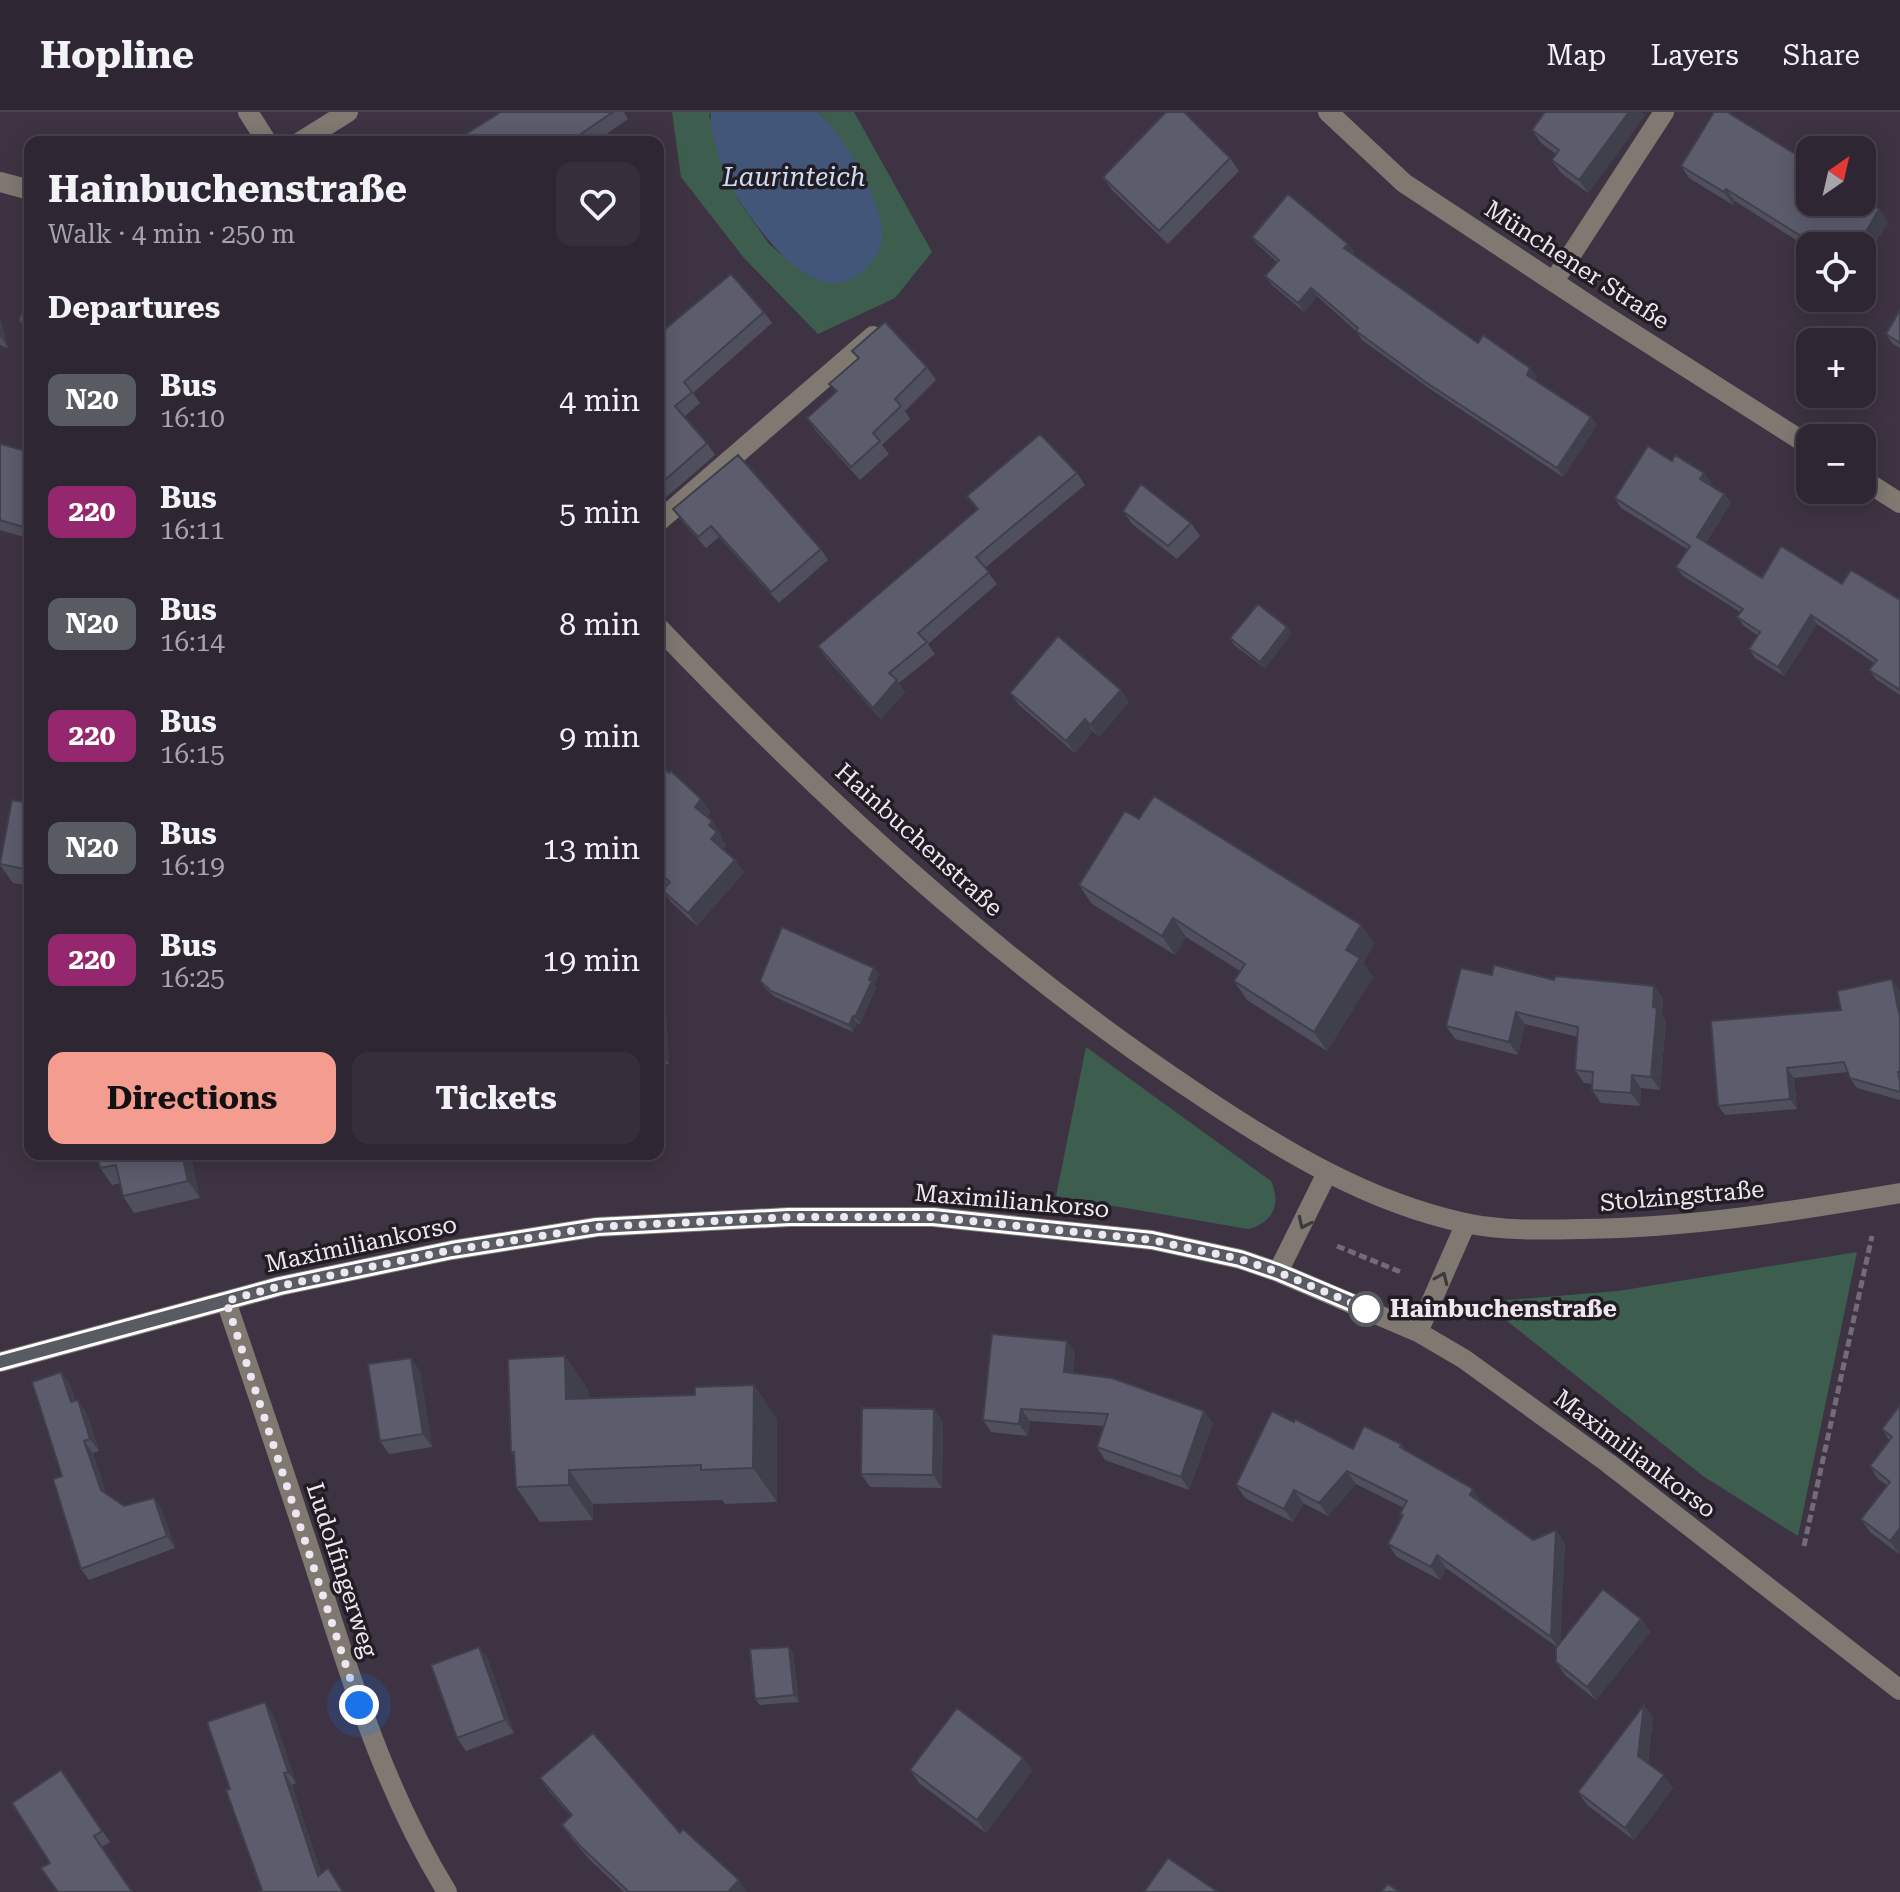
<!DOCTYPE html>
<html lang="en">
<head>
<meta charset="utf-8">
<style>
	body { margin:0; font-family:"Roboto Serif",serif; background:#362e3a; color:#f1f3f6; height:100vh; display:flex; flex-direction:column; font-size:30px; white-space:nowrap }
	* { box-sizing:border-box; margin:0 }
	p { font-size:26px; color:#a7a5ac }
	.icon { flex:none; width:44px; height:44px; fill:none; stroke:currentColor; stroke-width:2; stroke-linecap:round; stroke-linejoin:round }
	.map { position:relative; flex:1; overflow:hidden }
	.sheet { position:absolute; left:24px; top:24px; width:640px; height:1024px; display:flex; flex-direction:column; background:#2e2632; border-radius:16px; box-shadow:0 4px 20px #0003,0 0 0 2px #49434d }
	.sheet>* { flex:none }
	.badge { padding:0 16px; border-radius:12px; font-size:28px; line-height:52px }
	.needle { width:52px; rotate:34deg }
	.tools { position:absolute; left:1796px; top:24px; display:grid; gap:16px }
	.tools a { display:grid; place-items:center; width:80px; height:80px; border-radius:16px; background:#2e2632; box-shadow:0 4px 20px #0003,0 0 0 2px #49434d; font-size:40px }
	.you { position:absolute; width:40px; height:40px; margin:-20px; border:6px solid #fff; border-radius:50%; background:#1a73e8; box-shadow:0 0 0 12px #1a73e833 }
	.map>.badge { position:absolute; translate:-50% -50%; box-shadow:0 0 0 4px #fff }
	h2 { padding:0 24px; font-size:30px; line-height:72px }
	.round { display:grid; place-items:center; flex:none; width:84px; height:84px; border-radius:16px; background:#362e3a }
	.summary { display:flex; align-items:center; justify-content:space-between; height:136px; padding:0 24px }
	h1 { font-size:38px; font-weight:700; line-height:60px }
	.primary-button { display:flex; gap:16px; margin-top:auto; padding:16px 24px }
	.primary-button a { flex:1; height:92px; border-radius:16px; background:#f59c91; color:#111; font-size:32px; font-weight:700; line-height:92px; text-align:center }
	.primary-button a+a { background:#362e3a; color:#f1f3f6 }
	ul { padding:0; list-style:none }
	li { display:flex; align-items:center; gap:24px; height:112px; padding:0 24px }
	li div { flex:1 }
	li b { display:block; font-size:30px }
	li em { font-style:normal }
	li .badge { min-width:88px; font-weight:700; text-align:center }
	header { display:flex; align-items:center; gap:48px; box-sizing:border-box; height:112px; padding:0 40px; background:#2e2632; border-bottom:2px solid #49434d }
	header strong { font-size:38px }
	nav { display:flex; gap:44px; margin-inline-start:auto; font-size:28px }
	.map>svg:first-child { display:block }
	.green { fill:#3d5e4e }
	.water { fill:#425679 }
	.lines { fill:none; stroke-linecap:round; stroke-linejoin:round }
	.path { stroke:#756b78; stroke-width:5; stroke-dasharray:8 4; stroke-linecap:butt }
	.minor { stroke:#7f7972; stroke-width:20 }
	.wall { fill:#4f4f5e }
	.shaded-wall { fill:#40404c }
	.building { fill:#5c5c6d; stroke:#40404c; stroke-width:2 }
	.oneway { stroke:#3e393b }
	.line-casing { stroke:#fff; stroke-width:18 }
	.line { stroke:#595b62; stroke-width:12 }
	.walk { stroke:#eee7f0; stroke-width:8; stroke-dasharray:0 14.4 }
	.stop-dot { fill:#fff; stroke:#595b62; stroke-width:4 }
	.labels { text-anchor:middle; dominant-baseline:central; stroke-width:7; stroke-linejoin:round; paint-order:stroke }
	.street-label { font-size:24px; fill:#eee7f0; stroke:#221d24 }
	.stop-label { font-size:24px; font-weight:bold; fill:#eee7f0; stroke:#221d24; text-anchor:start }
	.water-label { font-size:26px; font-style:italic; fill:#cddcf4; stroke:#221d24 }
</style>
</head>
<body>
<header>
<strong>Hopline</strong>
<nav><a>Map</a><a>Layers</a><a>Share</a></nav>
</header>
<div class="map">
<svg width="1900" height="1780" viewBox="0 0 1900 1780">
	<rect width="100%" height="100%" fill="#3e3342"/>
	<path class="green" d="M672,0h39l-2,3 30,86 30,43 38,31 18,-156 -8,-7h37l78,140 -37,46 -77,36 -74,-76 -63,-81z
		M1086,935l185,134c11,24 1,42 -23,48l-192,-33z
		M1857,1140l-59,284 -95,-60 -220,-174 135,-11z"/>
	<path class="water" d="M711,0h106c26,22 69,93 65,128 -2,11 -11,24 -19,31 -43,40 -96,-30 -118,-62 -16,-22 -37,-71 -34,-97z"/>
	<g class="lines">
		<path class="path" d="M1337,1134l66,27
			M1804,1434l68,-310"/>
		<path class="minor" d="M248,0l19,30
			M1328,0l76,71 197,130 209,133
			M300,30l48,-30
			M0,70l30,8
			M1554,169l110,-169
			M1862,367l38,24
			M658,410l215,-186
			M658,515c164,172 342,336 540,467 82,55 169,108 267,129 38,8 78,7 117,6 107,-1 212,-18 318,-36
			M1278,1160l49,-99
			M226,1189c34,100 68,199 100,300 32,101 65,200 121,291
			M1418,1220l48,-109
			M0,1250l280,-76 172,-36 145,-23 192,-10h144l219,23 88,19 38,13 140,60 46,27 144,104 292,227"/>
	</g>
	<path class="wall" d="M501,0h123l4,7 -33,23h-142z
		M1645,3l-57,78 -27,-20 -9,-13 4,-6 -15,-11 -9,-13z
		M1230,46l9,13 -71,73 -56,-54 -9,-13z
		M1681,54l188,33 4,6 6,4 9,13 -20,32 -6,-4v-4h-52v3l-75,-48 -2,4 -44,-27z
		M1252,125l96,7 6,8 -2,2 126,89 52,25 7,9 -2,3 56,37 6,8 -34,52 -130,-86 -71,-51 -6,-9 -39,-35 -13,16 -32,-27 -7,-9 12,-14 -19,-17z
		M30,173v48l-2,-1 -9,-11z
		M1900,198v38l-8,-5 -6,-9z
		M764,200l8,11 -79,70 7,10 -16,14 23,26 8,12 -52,45 -5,-6v-159z
		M0,208l8,28 -8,-3z
		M852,239l75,16 9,13 -31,31 5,8 -28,26 7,9 -29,26 -44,-49 -9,-13 29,-26 -7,-8 29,-25z
		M0,332l30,8v87l-30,-9z
		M1672,349l32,12 7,9 -2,3 15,9 7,9 -25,39 56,36 80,6 58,16v95l-24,-16 -7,-9 5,-7 -57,-39 -33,52 -29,-18 -6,-9 8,-14 -13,-9 -7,-9 3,-5 -57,-36 -7,-9 11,-18 -66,-41 -6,-10z
		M1077,361l8,12 -100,83 12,16 -69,60 7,10 -36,29 6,9 -24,27 -55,-61 -8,-12 159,-136 -10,-14z
		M673,397l148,40 7,11 -49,43 -60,-66 -13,11 -25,-28z
		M1123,399l68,12 9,13 -23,23 -45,-35z
		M1287,515l4,7 -26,34 -31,-23 -4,-7z
		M1121,578l8,12 -30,35 -6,-6 -18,22 -56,-48 -9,-12z
		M658,650l11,11 32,26 9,13 -3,5 14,17 -1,2 6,9 -3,4 21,23 -47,54 -26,-24 -9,-12 5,-6 -9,-8z
		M30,691v83l-17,-3 -13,-18v-5z
		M1139,707l222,106 13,19 -11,19 10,14 -46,74 -80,-51 -13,-19 6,-10 -54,-34 -11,18 -83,-51 -13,-19z
		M874,856l5,6 -5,11 2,2 -16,37 -3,-1 -4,9 -78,-35 -11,-10 -4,-6z
		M1492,863l162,11 9,13 -1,16 4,6 -6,69 -19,-2 -1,18 -39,-3 -9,-13v-6l-8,-1 -9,-13 3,-33 -53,-13 -7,31 -63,-16 -9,-13z
		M658,876l7,10 4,66 -11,1z
		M1899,877l1,6v105l-43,-12 -7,-10 -2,-6 -54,6 3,31 -72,6 -7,-9 123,-96z
		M97,1042h93l10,44 -66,15 -11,-17 -3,-13 -8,2 -12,-17z
		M1067,1229l8,13 -2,19 140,50 -24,67 -84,-30 -8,-13 7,-21 -74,-5 -2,15 -37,-4 -8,-12z
		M565,1244l24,35v8l106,-4 59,-10 23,35v82l-52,2 -3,-4 -129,4v16l-53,2 -24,-35 -1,-30 -4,-5z
		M420,1259l12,76 -43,7 -9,-13z
		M61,1260l9,12 5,17 11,11 13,39 -6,2 13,41 18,12 30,-8 8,12 13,38 -86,32 -8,-11 -19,-93z
		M1900,1293v147l-1,2 -29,-22 -9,-13 26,-34 -9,-6 -8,-13 19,-26 -7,-11z
		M943,1309l-1,67 -72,-1 -9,-13z
		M1294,1310l59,27 48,-5 4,6 77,52 51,38 23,-10 9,13 -5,100 81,-24 9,13 -54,68 -31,-25 -9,-13 1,-15 -111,-79 -6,12 -43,-23 -9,-13 14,-27 -2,-3 4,-6 -48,-24 -28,32 -25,-13 -10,19 -48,-24 -9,-13z
		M479,1535l9,13 26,73 -48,18 -9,-13z
		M789,1535l4,6 6,49 -39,3 -5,-6z
		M1644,1593l9,12 -5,46 25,25 -39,52 -47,-35 -9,-13z
		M273,1602l23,69 -4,2 29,88 23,19 -82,-2 -32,-101z
		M1023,1646l9,13 -46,62 -67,-50 -9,-13z
		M61,1658l49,72 -8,5 -52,16z
		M540,1666l140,55 67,59h-123l-35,-33 -18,-21 -9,-13 9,-9 -22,-25z"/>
	<path class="shaded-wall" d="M1629,0h13l3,3 -57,78 -9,-13z
		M1726,77l9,12 -2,4 -9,-13z
		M1879,97l9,13 -20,32 -8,-12z
		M1847,122l8,12h-15z
		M1348,132l6,8 -4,5 -6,-9z
		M1311,176l6,8 -13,16 -6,-9z
		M0,208l8,28 -8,-12z
		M1530,256l7,9 -4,6 -6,-8z
		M1591,305l6,8 -34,52 -6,-9z
		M1704,361l7,9 -4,6 -7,-9z
		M1724,382l7,9 -28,43 -6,-9z
		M1811,503l6,9 -33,52 -6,-9z
		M1287,515l4,7 -26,34 -5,-6z
		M897,568l8,12 -24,27 -8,-11z
		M1121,578l8,12 -30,35 -9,-12z
		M1085,607l8,12 -18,22 -9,-12z
		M701,687l9,13 -6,8 -9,-13z
		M712,709l9,13 -1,2 6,9 -6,7 -9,-13 -2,-14z
		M735,748l9,12 -47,54 -9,-13z
		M1173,806l13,19 -11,18 -13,-19z
		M1361,813l13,19 -11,19 10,14 -46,74 -13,-19 32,-82z
		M874,856l5,6 -5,11 2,2 -16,37 -5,-7z
		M1892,867l7,10 1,6v23z
		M1654,874l9,13 -1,16 4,6 -6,69 -9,-13z
		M658,876l7,10 4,66 -9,-13z
		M1516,900l9,12 -7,31 -9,-13z
		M853,904l4,7 -4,9 -4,-7z
		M1787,956l7,10 3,31 -7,-10z
		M1632,963l9,13 -1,18 -9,-13z
		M182,1042h8l10,44 -12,-17z
		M1067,1229l8,13 -3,30 -8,-12z
		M565,1244l24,35 1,43 -24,-35z
		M411,1246l9,13 12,76 -9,-13z
		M61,1260l9,12 10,29 -9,-11z
		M754,1273l23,35v82l-24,-34z
		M78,1288l8,12 13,39 -9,-12z
		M934,1297l9,12 -1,67 -9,-13z
		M1021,1297l9,12 -2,15 -9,-12z
		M1204,1299l9,12 -24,67 -8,-13z
		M84,1329l9,12 16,49 -8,-12z
		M569,1358l24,34v16l-24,-35z
		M1347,1359l9,13 -28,32 -9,-13z
		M1473,1377l9,13 -3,5 -9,-12z
		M1294,1378l9,13 -10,19 -9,-13z
		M154,1386l8,12 13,38 -8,-12z
		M1900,1416v24l-1,2 -9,-13z
		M1556,1418l9,13 -5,107 -9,-13z
		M1437,1443l9,13 -6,12 -9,-13z
		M1641,1507l9,13 -54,68 -9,-13z
		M479,1535l9,13 26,73 -9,-13z
		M789,1535l4,6 6,49 -5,-7z
		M265,1590l8,12 23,69 -8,-11z
		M1644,1593l9,12 -6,52 -9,-13z
		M1023,1646l9,13 -46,62 -9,-13z
		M284,1661l8,12 34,102 -8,-11z
		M1664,1663l9,13 -39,52 -9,-12z
		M739,1768l8,12h-19z"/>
	<path class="building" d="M501,0h112l-44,30h-116z
		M1166,0h18l46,46 -71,73 -56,-54z
		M1545,0h84l-50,68 -27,-20 7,-10 -27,-20z
		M1714,0h13l83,51v39h52v-7l7,4 -2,3 12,7 -19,33 -13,-8 -7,12h-23l-91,-57 -2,3 -43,-26z
		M1288,82l60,50 -4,4 134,95 5,-8 47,33 -3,7 64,42 -34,51 -130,-85 -71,-52 2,-3 -47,-40 -13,15 -33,-27 14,-16 -27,-23z
		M731,162l33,38 -80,70 8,10 -17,14 32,37 -49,43v-151z
		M30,173v39l-11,-3z
		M1900,198v33l-14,-9z
		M885,210l42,45 -32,32 6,7 -28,27 7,8 -29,26 -44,-49 30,-27 -8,-7 30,-26 -7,-7z
		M1040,322l37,39 -101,84 13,15 -71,61 9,9 -38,31 8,7 -24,28 -55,-62 160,-137 -11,-13z
		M0,332l30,8v77l-30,-9z
		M1648,334l24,15 3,-6 29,18 -4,6 24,15 -27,43 65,41 19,-32 61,38 9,-14 49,30v90l-31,-20 8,-10 -66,-45 -33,52 -29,-18 11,-17 -23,-15 6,-8 -67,-42 14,-21 -75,-48z
		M738,343l83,94 -50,43 -60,-66 -13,11 -25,-28z
		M1141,372l50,39 -23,23 -45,-35z
		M1258,492l29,23 -27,35 -30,-24z
		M1058,524l63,54 -31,35 -5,-6 -19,22 -56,-48z
		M658,650l11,11 2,-2 30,28 -6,8 17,14 -3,4 8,7 -6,7 24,21 -47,53 -26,-23 8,-8 -12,-11z
		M1154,684l207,129 -15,25 14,8 -46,74 -80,-51 11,-17 -38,-24 -34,-22 -11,18 -83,-51 46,-74 14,8z
		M12,688l18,3v67l-30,-6z
		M782,815l92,41 -5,12 3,1 -17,36 -2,-1 -4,9 -78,-34 -11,-10z
		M1494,853l60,15 1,-4 99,10 -1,21 4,1 -6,69 -19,-2 -1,18 -39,-3 1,-18 -18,-2 3,-43 -62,-15 -7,30 -63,-16 15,-58 31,7z
		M1892,867l8,39v54h-2l2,10v10l-50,-14 -6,-16 -57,6 3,31 -72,7 -7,-85 130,-11 -4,-19z
		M658,906l2,33h-2z
		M97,1042h85l6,27 -65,15 -7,-31 -16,3z
		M992,1222l75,7 -3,31 48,6 92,33 -23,66 -84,-30 11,-33 -87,-5 -2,15 -36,-4z
		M565,1244l1,43 129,-4v-8l59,-2 -1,83 -52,2v-5l-132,5v15l-53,2 -2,-35h-3l-3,-93z
		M411,1246l12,76 -43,7 -12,-77z
		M61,1260l10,30 7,-2 12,39 -6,2 17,49 23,16 30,-8 13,38 -86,33 -28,-90 9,-3 -30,-94z
		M1900,1293v123l-10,13 -29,-22 29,-37 -20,-16 22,-29 -10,-8z
		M862,1296l72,1 -1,66 -72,-1z
		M1272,1299l22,11 1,-3 58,30 11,-23 37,18 -1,3 73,42 -3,6 63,45 23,-10 -5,107 -114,-82 -6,12 -43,-23 15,-29 -3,-1 7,-13 -60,-30 -28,32 -25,-13 -10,19 -48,-24z
		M1603,1477l38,30 -54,68 -31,-25v-14z
		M479,1535l26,73 -48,18 -26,-73z
		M789,1535l5,48 -39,4 -5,-50z
		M265,1590l23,70 -4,1 34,103 10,-8 15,24h-84l3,-2 -36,-100 4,-1 -23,-67z
		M1644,1593l-6,51 26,19 -39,53 -47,-36z
		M957,1596l66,50 -46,62 -67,-50z
		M593,1621l87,100 3,-4 56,51 -11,12h-99l-49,-46 -18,-21 10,-10 -32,-37z
		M61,1658l41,61 -8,5 38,56h-74l-17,-24 9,-5 -38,-60z
		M1168,1746l50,34h-74z
		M1388,1772l11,8h-18z"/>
	<defs><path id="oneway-chevron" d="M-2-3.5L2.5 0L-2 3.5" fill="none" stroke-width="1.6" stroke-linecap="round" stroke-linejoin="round" transform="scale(2)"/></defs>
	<g class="oneway">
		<use href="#oneway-chevron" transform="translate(1304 1111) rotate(115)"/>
		<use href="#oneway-chevron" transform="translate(1442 1166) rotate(-66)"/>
	</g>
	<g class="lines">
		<g class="line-casing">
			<path id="line" d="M0,1250l280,-76 172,-36 145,-23 192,-10h144l219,23 88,19 38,13 88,37"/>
		</g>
		<use href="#line" class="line"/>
		<path class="walk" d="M359,1593l-133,-404 54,-15 172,-36 145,-23 192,-10h144l219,23 88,19 38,13 88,37"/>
	</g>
	<circle class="stop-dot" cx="1366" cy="1197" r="16"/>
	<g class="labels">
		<g class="street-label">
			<text transform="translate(1577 153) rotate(33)">Münchener Straße</text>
			<text transform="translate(919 728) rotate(42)">Hainbuchenstraße</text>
			<text transform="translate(1682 1084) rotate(-5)">Stolzingstraße</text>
			<text transform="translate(1012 1089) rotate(5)">Maximiliankorso</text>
			<text transform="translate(361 1132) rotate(-12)">Maximiliankorso</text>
			<text transform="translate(1635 1342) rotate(37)">Maximiliankorso</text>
			<text transform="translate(342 1458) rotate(72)">Ludolfingerweg</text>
		</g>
		<g class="stop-label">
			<text x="1390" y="1197">Hainbuchenstraße</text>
		</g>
		<g class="water-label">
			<text x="794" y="65">Laurinteich</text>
		</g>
	</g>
</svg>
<div class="tools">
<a><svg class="needle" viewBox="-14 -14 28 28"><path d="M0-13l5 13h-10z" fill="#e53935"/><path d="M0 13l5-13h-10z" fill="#a7a5ac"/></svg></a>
<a><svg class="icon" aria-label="locate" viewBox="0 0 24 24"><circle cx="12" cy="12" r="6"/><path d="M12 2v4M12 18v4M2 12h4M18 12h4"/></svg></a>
<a>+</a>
<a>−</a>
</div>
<div class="you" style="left:359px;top:1593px"></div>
<section class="sheet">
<div class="summary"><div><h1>Hainbuchenstraße</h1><p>Walk · 4 min · 250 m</p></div><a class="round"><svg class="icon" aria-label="heart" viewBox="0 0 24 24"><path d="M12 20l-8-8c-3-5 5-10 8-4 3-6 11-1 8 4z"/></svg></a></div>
<h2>Departures</h2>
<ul>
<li><span class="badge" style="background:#595b62;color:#fff">N20</span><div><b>Bus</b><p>16:10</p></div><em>4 min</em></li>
<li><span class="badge" style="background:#95276e;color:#fff">220</span><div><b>Bus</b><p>16:11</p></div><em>5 min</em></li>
<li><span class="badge" style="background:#595b62;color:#fff">N20</span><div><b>Bus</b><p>16:14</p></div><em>8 min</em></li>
<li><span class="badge" style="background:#95276e;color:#fff">220</span><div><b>Bus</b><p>16:15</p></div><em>9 min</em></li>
<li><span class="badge" style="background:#595b62;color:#fff">N20</span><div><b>Bus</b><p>16:19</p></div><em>13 min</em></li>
<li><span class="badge" style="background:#95276e;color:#fff">220</span><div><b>Bus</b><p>16:25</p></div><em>19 min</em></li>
</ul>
<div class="primary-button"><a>Directions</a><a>Tickets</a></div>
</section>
</div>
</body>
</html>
